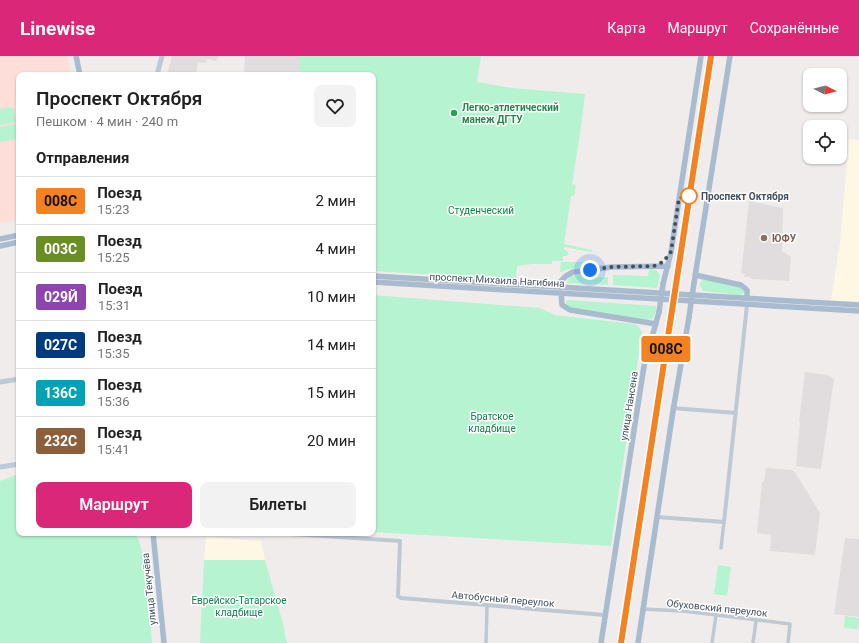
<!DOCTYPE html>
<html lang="ru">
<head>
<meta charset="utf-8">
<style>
	body { margin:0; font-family:Roboto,sans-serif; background:#f2f2f2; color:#222; height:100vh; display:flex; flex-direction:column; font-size:15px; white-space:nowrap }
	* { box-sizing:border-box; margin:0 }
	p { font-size:13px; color:#767676 }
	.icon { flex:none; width:22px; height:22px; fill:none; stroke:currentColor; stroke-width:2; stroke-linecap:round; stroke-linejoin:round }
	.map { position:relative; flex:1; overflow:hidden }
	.sheet { position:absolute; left:16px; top:16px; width:360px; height:464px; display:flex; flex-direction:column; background:#fff; border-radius:8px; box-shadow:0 1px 3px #0004 }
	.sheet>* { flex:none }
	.badge { padding:0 8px; border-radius:3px; font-size:14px; line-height:26px }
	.needle { width:26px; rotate:96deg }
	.controls { position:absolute; left:803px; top:12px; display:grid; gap:8px }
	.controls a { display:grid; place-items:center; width:44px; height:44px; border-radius:8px; background:#fff; box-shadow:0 1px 3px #0004; font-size:20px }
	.you { position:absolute; width:20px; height:20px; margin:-10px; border:3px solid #fff; border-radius:50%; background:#1a73e8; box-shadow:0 0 0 6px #1a73e833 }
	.map>.badge { position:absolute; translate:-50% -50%; box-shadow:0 0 0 2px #fff }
	h2 { padding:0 20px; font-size:15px; line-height:36px }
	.round { display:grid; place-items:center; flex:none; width:42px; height:42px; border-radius:8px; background:#f2f2f2 }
	.summary { display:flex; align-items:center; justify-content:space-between; height:68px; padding:0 20px }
	h1 { font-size:19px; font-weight:600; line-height:30px }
	.action { display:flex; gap:8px; margin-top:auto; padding:8px 20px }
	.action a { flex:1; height:46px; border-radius:8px; background:#db2777; color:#fff; font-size:16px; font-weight:600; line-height:46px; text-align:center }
	.action a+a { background:#f2f2f2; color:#222 }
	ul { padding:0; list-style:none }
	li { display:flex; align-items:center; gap:12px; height:48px; padding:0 20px; border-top:1px solid #e0e0e0 }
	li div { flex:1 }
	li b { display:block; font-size:15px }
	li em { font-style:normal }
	li .badge { min-width:44px; font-weight:700; text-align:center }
	header { display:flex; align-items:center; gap:24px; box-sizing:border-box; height:56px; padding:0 20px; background:#db2777; color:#fff }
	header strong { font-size:19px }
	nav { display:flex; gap:22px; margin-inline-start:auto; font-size:14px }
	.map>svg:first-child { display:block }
	.commercial { fill:#fdf7e3 }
	.education { fill:#e1ddde }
	.medical { fill:#fdded9 }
	.green { fill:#b6f3d0 }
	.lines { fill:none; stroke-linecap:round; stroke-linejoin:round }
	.minor { stroke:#bec9d4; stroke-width:3.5 }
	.tertiary { stroke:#bec9d4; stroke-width:4 }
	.secondary { stroke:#bdc9d8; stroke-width:5 }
	.primary { stroke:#a9bbcf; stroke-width:5.5 }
	.rail { stroke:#aeb2b8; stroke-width:1 }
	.primary-bridge { stroke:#a9bbcf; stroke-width:5.5 }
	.line-casing { stroke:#fff; stroke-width:9 }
	.line { stroke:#f58220; stroke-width:6 }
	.walk { stroke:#434f5c; stroke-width:4; stroke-dasharray:0 7.2 }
	.leisure-dot { fill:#2e9e5b; stroke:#fff; stroke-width:1.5 }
	.stop-dot { fill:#fff; stroke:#f58220; stroke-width:2 }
	.education-dot { fill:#8d6e63; stroke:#fff; stroke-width:1.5 }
	.labels { text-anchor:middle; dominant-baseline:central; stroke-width:3; stroke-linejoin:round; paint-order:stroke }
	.leisure-label { font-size:10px; font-weight:bold; fill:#27864d; stroke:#fff; text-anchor:start }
	.stop-label { font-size:10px; font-weight:bold; fill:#434f5c; stroke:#fff; text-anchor:start }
	.park-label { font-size:10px; fill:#0e834d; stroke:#fff }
	.education-label { font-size:10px; font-weight:bold; fill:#785e54; stroke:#fff; text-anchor:start }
	.street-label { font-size:10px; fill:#434f5c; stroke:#fff }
</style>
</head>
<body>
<header>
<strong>Linewise</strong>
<nav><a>Карта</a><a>Маршрут</a><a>Сохранённые</a></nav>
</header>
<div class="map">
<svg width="859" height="587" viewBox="0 0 859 587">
	<rect width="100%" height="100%" fill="#f0ecec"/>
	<path class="commercial" d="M849,83l10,1v161h-28l9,-59z
		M206,481l55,4 4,19h-61z"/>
	<path class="education" d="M172,0h47l-3,5 -9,-2 -1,4 -8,-1 -2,13h-29z
		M245,0h64l-1,19h-64z
		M749,145l34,7 -1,43 9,6 -2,24 -38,-2v-2h-7l1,-3h-4z
		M805,316l23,3 6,4 -13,90 -25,-3 4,-45h-1z
		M766,412l25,2 4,2 25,41 -5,42 -45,-4 1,-16 -14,-2 5,-51h2z
		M845,482l14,1v78l-25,-3z"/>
	<path class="medical" d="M0,0h67l4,19h-52v145l-19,3z"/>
	<path class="green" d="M300,0h181l-4,26 35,6 73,6 -4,33 -9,57 4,1 -2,11h-3l-7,48 28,6 -1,2 -27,-5v3h2l3,4 -2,2h-4v5h-11v3h-20l-15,2 -1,14 -143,-9v-196h-74z
		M9,51l5,2 2,13 -16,3v-16z
		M16,68l2,13 -1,2 -17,3v-15z
		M561,206h32l7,3 -31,4 -8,3 -1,-1z
		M649,212l7,2 4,5 -3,13 -44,-3v-10l35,1z
		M582,218l1,4 25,-1v8l-41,-2c1,-8 9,-8 15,-9z
		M704,223l34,7 6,5v2l-5,2 -36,-4 -4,-7z
		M373,239l167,13 15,7 79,9 5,3 3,5 -31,214 -238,-14z
		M568,244l88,6v6l-4,7 -6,1 -77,-12 -3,-2v-4z
		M19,418v59h117c13,34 13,74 16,110h-152v-162z
		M204,504h61l20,71 -1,1 3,11h-87z
		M718,509l13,2 -4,29 -13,-2z
		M845,560l14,2 -1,11 -14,-1z"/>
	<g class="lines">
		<path class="minor" d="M721,492l3,-26
			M642,553l41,2 107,13 -2,19
			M486,587l1,-37
			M712,587l4,-28
			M753,587l3,-22"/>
		<path class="tertiary" d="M673,352l63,5
			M657,461l67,5 23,-217
			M276,477l124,8 -2,55 3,2 204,17"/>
		<path class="secondary" d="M157,19l5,-19
			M0,326l19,-3
			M0,411l19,-3"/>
		<path class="primary" d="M76,0l4,19
			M0,183l19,-4
			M0,190l19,-4
			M695,219l46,10 6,5v8
			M373,220l486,29
			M373,226l486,29
			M694,227l36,-227
			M663,228l8,-32 30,-196
			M556,230l10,-10 7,-4 39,-5 56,-1
			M561,237l1,12 8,5 86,14
			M153,477l11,110
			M601,587l43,-277 15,-54
			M638,587l35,-232 16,-94"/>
		<path class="rail" d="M622,587l91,-587"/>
		<path class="primary-bridge" d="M659,256l4,-28
			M689,261l5,-34"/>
	</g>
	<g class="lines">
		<g class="line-casing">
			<path id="line" d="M621,587l90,-587"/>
		</g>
		<use href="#line" class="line"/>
		<path class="walk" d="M590,214l22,-3 42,-1 9,-4 8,-10 8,-54 10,-2"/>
	</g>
	<circle class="leisure-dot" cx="454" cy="57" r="4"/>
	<circle class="stop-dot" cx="689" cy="140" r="8"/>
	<circle class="education-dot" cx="764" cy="182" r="4"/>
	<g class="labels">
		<g class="leisure-label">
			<text x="462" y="51">Легко-атлетический<tspan x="462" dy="12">манеж ДГТУ</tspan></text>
		</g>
		<g class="stop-label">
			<text x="701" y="140">Проспект Октября</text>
		</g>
		<g class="park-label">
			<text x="481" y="154">Студенческий</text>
			<text x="492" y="360">Братское<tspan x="492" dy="12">кладбище</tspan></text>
			<text x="239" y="544">Еврейско-Татарское<tspan x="239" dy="12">кладбище</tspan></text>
		</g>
		<g class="education-label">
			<text x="772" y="182">ЮФУ</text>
		</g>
		<g class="street-label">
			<text transform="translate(497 224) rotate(3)">проспект Михаила Нагибина</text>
			<text transform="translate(629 350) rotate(-81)">улица Нансена</text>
			<text transform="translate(149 533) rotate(-96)">улица Текучёва</text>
			<text transform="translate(503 543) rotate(5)">Автобусный переулок</text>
			<text transform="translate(717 552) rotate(6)">Обуховский переулок</text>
		</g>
	</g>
</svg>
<div class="controls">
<a><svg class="needle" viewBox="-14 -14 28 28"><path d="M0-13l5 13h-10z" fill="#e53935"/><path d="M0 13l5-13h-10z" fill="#767676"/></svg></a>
<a><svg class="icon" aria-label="locate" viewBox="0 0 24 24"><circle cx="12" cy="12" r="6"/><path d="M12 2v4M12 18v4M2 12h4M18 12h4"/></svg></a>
</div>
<div class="you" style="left:590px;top:214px"></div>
<b class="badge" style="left:666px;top:293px;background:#f58220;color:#111">008С</b>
<section class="sheet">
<div class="summary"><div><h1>Проспект Октября</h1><p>Пешком · 4 мин · 240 m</p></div><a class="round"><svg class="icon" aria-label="heart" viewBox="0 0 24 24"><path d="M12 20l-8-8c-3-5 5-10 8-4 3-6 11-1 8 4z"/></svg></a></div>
<h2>Отправления</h2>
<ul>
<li><span class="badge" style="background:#f58220;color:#111">008С</span><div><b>Поезд</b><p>15:23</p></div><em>2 мин</em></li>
<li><span class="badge" style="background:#6b8e23;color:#fff">003С</span><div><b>Поезд</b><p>15:25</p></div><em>4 мин</em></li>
<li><span class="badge" style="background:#8e44ad;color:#fff">029Й</span><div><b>Поезд</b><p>15:31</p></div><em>10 мин</em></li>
<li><span class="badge" style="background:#003b80;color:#fff">027С</span><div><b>Поезд</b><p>15:35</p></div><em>14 мин</em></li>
<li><span class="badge" style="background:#00a3b4;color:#fff">136С</span><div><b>Поезд</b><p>15:36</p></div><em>15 мин</em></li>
<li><span class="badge" style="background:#8b5e3c;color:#fff">232C</span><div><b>Поезд</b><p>15:41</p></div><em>20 мин</em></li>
</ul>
<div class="action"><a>Маршрут</a><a>Билеты</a></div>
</section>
</div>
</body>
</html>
